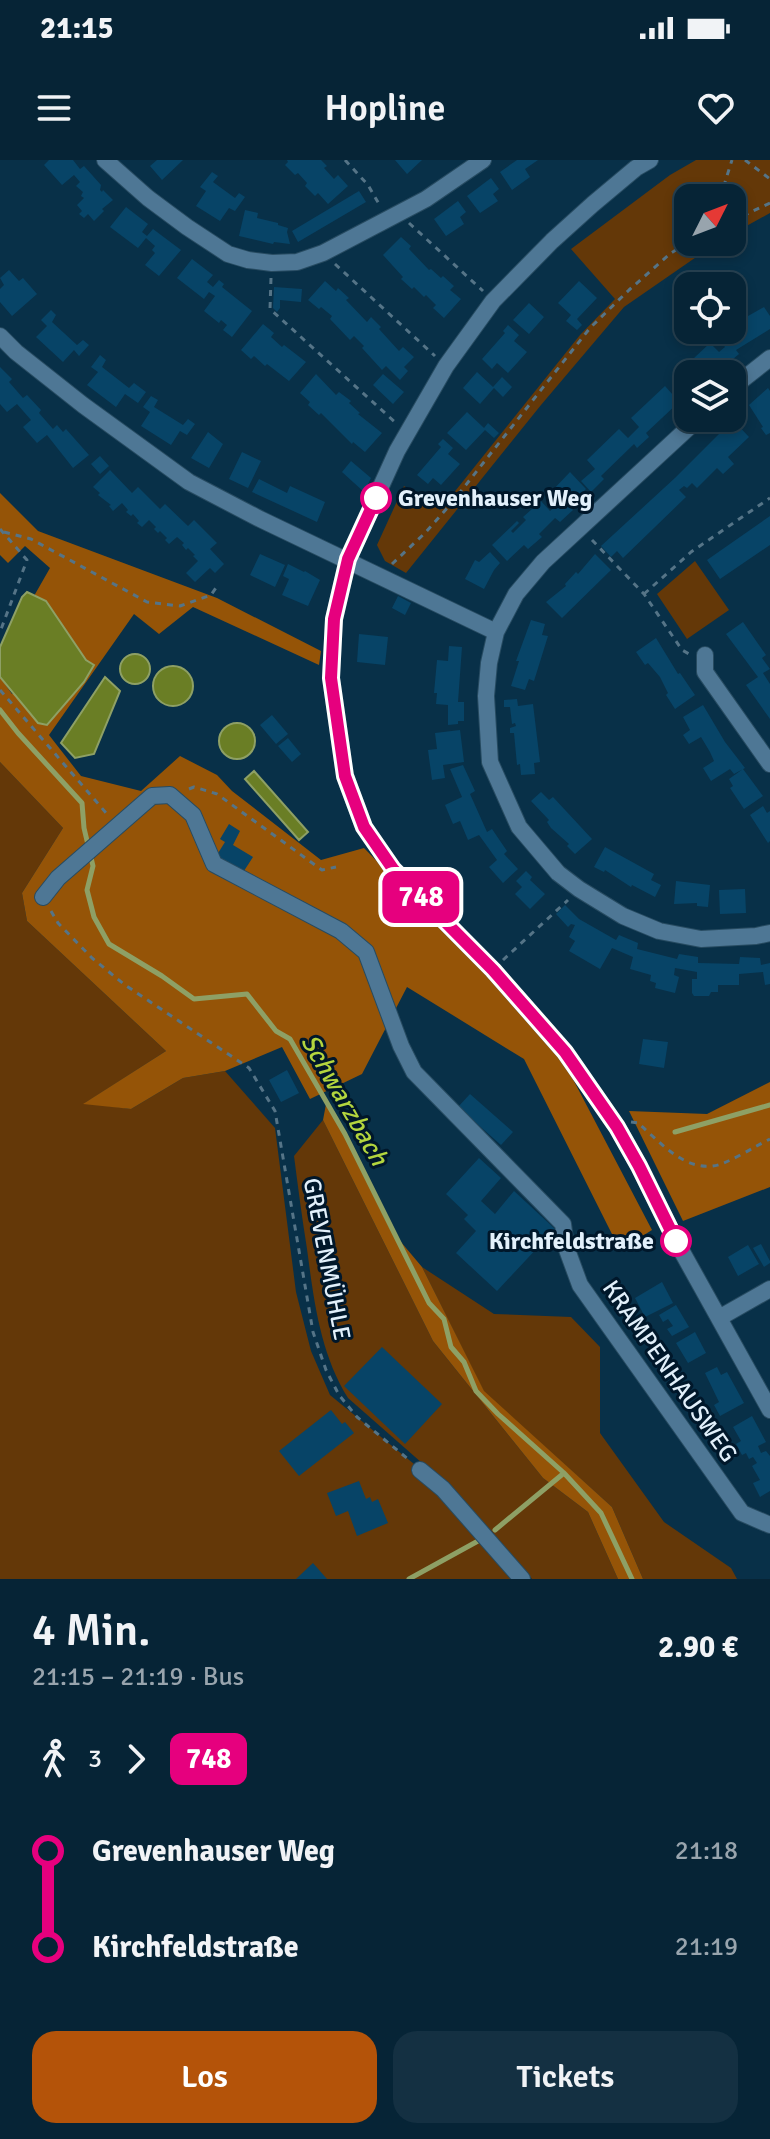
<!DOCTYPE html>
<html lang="de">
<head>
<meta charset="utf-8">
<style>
	body { margin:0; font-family:Signika,sans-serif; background:#143042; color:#f1f3f6; height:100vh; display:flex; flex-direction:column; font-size:30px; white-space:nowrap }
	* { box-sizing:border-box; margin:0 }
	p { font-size:26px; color:#98a4ad }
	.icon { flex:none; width:44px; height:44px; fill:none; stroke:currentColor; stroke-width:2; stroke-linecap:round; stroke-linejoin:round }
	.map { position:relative; height:1419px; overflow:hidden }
	.drawer { display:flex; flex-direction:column; background:#062436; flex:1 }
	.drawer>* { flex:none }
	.badge { padding:0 16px; border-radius:12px; font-size:28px; line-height:52px }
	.needle { width:52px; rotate:48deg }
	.fabs { position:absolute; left:674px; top:24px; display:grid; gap:16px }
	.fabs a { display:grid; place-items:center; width:72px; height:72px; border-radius:16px; background:#062436; box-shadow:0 4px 12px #0003,0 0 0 2px #274151; font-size:40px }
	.map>.badge { position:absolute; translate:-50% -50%; box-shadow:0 0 0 4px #fff }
	.legs { display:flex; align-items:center; gap:12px; height:88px; padding:0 32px; font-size:26px }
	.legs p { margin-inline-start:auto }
	.summary { display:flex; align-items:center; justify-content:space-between; height:136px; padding:0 32px }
	h1 { font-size:44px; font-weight:600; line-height:60px }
	.primary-button { display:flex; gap:16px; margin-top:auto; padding:16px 32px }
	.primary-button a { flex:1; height:92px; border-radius:24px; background:#b45309; color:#fff; font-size:32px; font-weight:600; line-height:92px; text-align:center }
	.primary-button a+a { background:#143042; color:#f1f3f6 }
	ul { padding:0 32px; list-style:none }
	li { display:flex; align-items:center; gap:28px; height:96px; font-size:30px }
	li i { display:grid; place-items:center; width:12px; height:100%; margin:0 10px; background:currentColor }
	li i::after { content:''; width:20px; height:20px; margin:-10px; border:6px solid; border-radius:50%; background:#062436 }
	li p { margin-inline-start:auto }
	li:first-child i { background:linear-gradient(#0000 50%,currentColor 0) }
	li:last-child i { background:linear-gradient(currentColor 50%,#0000 0) }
	.status { display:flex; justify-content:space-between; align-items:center; height:56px; padding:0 40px; background:#062436; direction:ltr }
	.status svg { height:22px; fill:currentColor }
	header { display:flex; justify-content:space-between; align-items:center; height:104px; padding:0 32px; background:#062436; font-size:36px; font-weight:600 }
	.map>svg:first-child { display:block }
	.green { fill:#643808 }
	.forest { fill:#955407 }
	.water { fill:#6a7e25; stroke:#8ea065; stroke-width:2 }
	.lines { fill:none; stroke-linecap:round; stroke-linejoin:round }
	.stream { stroke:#8ea065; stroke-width:5 }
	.building { fill:#074467 }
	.street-casing { stroke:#274b61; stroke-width:18 }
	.path { stroke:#557487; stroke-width:3; stroke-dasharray:6 6; stroke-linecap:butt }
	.street { stroke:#4e7795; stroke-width:16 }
	.line-1-casing { stroke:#fff; stroke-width:18 }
	.line-1 { stroke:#e6007e; stroke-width:12 }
	.stop-1-dot { fill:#fff; stroke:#e6007e; stroke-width:4 }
	.labels { text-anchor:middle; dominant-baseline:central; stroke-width:6; stroke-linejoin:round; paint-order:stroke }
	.stop-label { font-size:24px; font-weight:bold; fill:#e2f0fb; stroke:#00172a; text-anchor:start }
	.street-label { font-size:24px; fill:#e2f0fb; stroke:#00172a }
	.water-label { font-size:26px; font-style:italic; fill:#b3d53e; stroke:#00172a }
</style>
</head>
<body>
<div class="status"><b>21:15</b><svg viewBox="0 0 49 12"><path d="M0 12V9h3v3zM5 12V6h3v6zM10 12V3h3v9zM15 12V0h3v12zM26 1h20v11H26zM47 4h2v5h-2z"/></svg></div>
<header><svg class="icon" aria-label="menu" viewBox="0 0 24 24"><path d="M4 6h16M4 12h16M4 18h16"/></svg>Hopline<svg class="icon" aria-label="heart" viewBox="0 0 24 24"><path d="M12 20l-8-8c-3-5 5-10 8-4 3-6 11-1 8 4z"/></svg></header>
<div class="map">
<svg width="770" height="1419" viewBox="0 0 770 1419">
	<rect width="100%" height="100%" fill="#083048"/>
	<path class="green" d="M696,0h74v53l-38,21v-36h-44v44h30l-94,65 -83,98 -135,168 -21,-12 -8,-16 27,-59 36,24 140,-175 35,-36 -44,-50 99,-74z
		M695,401l34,49 -42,29 -30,-45z
		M0,602l63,66 -41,65 5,28 139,130 -81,52 46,6 52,-31 42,-7 50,57 21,164 15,59 19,44 112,92 88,92h-530z
		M323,960l110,221 110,137 45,34 30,67h-86l-85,-94 -99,-87c-28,-45 -34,-97 -41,-149 -5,-31 -9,-62 -13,-93z
		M422,1107l72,47 77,3 29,30v86l64,89 67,46 6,11h-94l-31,-72 -128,-115z"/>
	<path class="forest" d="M0,333l38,38 179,67 104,53 -2,14 -126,-58 -34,27 -25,-20 -85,121 32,41 60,15 39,-35 37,19 15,16 89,69 43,-12 106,108 95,108 87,166 -32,20 -96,-191 -117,-72 -45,87 -52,25 -28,-52 -57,24 -42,7 -52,31 -48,-5 83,-53 -139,-130 -5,-28 41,-65 -63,-66v-85l12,17 74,-34 -40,-59 -12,-5 16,-28 -25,-22 -17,17 -8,-8z
		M770,922v105l-87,34 -54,-110 78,3z
		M327,939l63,130 32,38 62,124 128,116 31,72h-25l-30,-67 -45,-34 -110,-137 -110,-221z"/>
	<path class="water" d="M27,432l19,9 40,59 8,5 -10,17 -37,43 -9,-2 -38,-46v-30l22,-50z
		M120 509a15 15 0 1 1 30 0a15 15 0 1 1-30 0Z
		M153 526a20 20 0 1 1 40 0a20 20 0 1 1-40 0Z
		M105,517l15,14 -26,63 -19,4 -14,-15z
		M219 581a18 18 0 1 1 36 0a18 18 0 1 1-36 0Z
		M254,611l54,61 -9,8 -54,-61z"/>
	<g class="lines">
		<path class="stream" d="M0,550l18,23 64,70 2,25 9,38 -6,24 7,27 15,27 53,32 32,23 53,-5 29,37 14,8 55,95 84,169 15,16 7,28 13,15 12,29 22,23 66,59 37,40 31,66
			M675,972l95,-27
			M495,1370l69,-57
			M409,1419l69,-38"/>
	</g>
	<path class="building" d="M49,0h24l7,9 4,-3 17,19 -1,5 2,2 1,-2 10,10 -11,9 2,2 -10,10 -6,-7 -4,4 -5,-4 3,-3 -5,-6 7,-7 -3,-2 2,-4 -7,-6 4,-4 -6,-7 -12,10 -18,-20z
		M157,0h26l-21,20 -12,-14z
		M287,0h34l6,6 -3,2 10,11 4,-4 10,11 -20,18 -10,-11 -3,3 -10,-10 2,-3 -9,-10 -3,2 -10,-10 3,-3z
		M395,0h27l-15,14z
		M517,0h21l-13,9 5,8 -18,13 -12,-18z
		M212,12l6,4 -5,6 22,16 4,-5 6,4 -10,14 -6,-3 -9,13 -24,-15 10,-15 -6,-4z
		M491,18l8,11 -6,5 5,7 -18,12 -13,-17z
		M359,31l7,11 -68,40 -6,-11z
		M458,41l8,11 -6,5 4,7 -18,12 -12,-17z
		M126,47l22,17 -6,8 5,4 6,-7 28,21 -22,26 -14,-11 10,-12 -3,-3 3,-4 -9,-8 -8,10 -28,-21z
		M245,50l13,3 -1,5 21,5v2l10,3 -1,4 3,12 -16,-2 -1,2 -34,-8z
		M401,77l10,9 -2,3 20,21 2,-1 10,9 2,-2 11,10 -4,4 11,9 -17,19 -11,-10 3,-3 -10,-10 -2,2 -10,-10 -2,2 -11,-10 2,-2 -20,-22z
		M192,99l21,16 -6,7 6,5 6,-7 5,4 -2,3 30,24 -20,26 -9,-7 4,-5 -6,-5 -2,3 -15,-12 11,-15 -6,-4 -5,7 -27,-21z
		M9,110l10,11 4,-3 14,16 -25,22 -12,-14v-13l4,-4 -4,-7z
		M325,121l11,10 2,-3 11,10 -3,2 21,22 4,-5 10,10 -2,2 20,22 4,-4 11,10 -10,10 4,4 -8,9 -14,-14 -4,4 -20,-22 2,-2 -10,-10 -4,4 -20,-21 2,-3 -11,-9 -2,2 -11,-9z
		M579,121l18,17 -20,21 5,6 -5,5 -11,-9 5,-6 -13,-12z
		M274,127l28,2 -1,13 -21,-2v8l-3,4 -4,-4z
		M529,143l15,14 -15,17 -16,-14z
		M764,147l6,9v13l-34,21 3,4 -12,10 -3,-4 -16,14h-20v25l-6,6 -3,-3 -33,31 3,4 -12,11 -3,-4 -33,32 3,3 -13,13 -10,-11 14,-12 -8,-9 32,-31 9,9 11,-11 -8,-9 34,-32 8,9 11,-11 -8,-9 34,-32 9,9 6,-5 -11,-14 5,-3h13v-5z
		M51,150l5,5 -4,7 25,23 6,-5 6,5 -10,11 -5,-6 -11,12 -27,-25 11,-11 -6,-6z
		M263,164l11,9 -3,4 11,10 2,-2 22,17 -17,19 -22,-17 -2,2 -11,-10 -3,3 -10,-9z
		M508,165l11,10 -5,6 13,11 -19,21 -11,-10 -5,6 -10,-10 23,-26 -2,-2z
		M100,195l6,5 -4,7 27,21 5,-5 12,9 -8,11 -13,-9 -9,13 -29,-22 11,-13 -7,-5z
		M0,207l12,12 -3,3 14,16 4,-3 14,15 -2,3 14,16 4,-4 6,7 3,-3 23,26 -16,13 -26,-33 -10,8 -14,-16 8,-7 -14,-16 -10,8 -7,-8z
		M477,212l16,15 9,-10 10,10 -9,10 -9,-9 -14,16 -17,-16z
		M316,214l20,21 3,-3 12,9 -2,2 11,10 -2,1 24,19 -17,19 -12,-10 -1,2 -31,-31 -2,2 -11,-10 2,-3 -10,-9z
		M383,214l21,18 -11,12 -20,-19z
		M768,228l2,3v42l-4,2 -5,-7 2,-1 -14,-22z
		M151,236l7,4 -4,7 29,18 5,-6 7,5 -8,11 -7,-4 -9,14 -30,-19 9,-14 -7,-5z
		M467,252l17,16 4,-5 11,10 -5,5 -9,-8 -19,20 -19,-17z
		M733,260l16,17 -21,20 6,7 -11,10 -6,-6 -20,20 -5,-5 -5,5 -3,-2 -5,4 7,7 -63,61 -6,-7 -6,6 -10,-11 75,-69z
		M208,272l15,12 -14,24 -18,-10z
		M443,279l10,9 -5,6 12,10 -19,21 -8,-7 -5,6 -11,-9 24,-28 -3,-3z
		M242,292l19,9 -13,27 -19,-9z
		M100,296l9,10 -9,8 -9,-10z
		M351,301l20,17 -7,14 -22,-20z
		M110,310l22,23 6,-6 22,22 5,-5 23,22 6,-6 23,23 -7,6 14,15 -9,9 -5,-5 -15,14 -9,-9 12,-12 -5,-5 2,-1 -7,-7 -2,2 -4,-5 2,-2 -7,-6 -8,7 -4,-4 2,-2 -7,-7 -2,2 -4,-4 2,-2 -7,-7 -7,7 -5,-4 2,-2 -6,-7 -2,2 -5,-4 2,-2 -6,-7 -9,8 -4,-5 2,-1 -13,-10 2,-2 -7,-6z
		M570,312l16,17 -17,17 4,4 -13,12 -5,-4 -16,16 3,3 -14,12 -4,-4 -17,16 -15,-16 25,-24 2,2 -8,8 2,2 13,-13 -3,-3 18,-16 9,10 8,-7 -9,-10z
		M259,319l28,14 3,-7 35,16 -8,20 -65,-30z
		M770,356v29l-50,34 -13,-19z
		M490,392l10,11 -6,7 -10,19 -19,-10 10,-19 4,2z
		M260,394l25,11 -10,22 -25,-12z
		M595,394l16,16 -49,48 -16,-16 20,-16 -1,-2 11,-12 2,2z
		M288,404l16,8 1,-1 15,9 -12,26 -26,-11 7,-16 -6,-3z
		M398,436l13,7 -6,12 -13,-7z
		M531,460l14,4 -3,11 6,1 -14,45 -5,-2 -4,11 -14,-4 8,-25h-3z
		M743,462l23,33 -4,3 8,11 -7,4 7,11v35l-24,-34 12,-8 -32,-43z
		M359,474l29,3 -3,28 -28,-3z
		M656,478l22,36 2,-1 15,22 -20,14 -9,-14 2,-2 -8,-16 -12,-14 -3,2 -9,-13z
		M449,486l13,1 -4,55h6v19h-6v3l-10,1v-20l-12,-1 1,-11h-3l3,-33 11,1z
		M517,539l1,7 15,-2 7,58 -6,1 1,11 -14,1 -1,-11 -3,1 -3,-32h-4v-5l6,-2 -1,-3 -3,1 -2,-17h-6v-7z
		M703,545l22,37 20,26 -11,6 -4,-5 -19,12 -8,-13 11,-7 -4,-9 -9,-15 -12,7 -6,-9 7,-5 -7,-13z
		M272,555l16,19 -12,10 -16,-19z
		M460,570l4,32 -21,3 2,13 -13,2 -4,-30 9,-1 -2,-16z
		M288,578l13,16 -9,8 -14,-16z
		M463,605l12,26 -5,3 17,38 5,-3 15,22 -3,3 14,15 -15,14 -14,-16 8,-7 -18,-25 -11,5 -8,-19 -7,3 -8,-19 17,-8 -12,-28z
		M743,609l20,27 -19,13 -14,-21 3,-2 -4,-7z
		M541,632l8,8 4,-3 39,42 -17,15 -8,-8 2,-2 -18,-16 -4,-6 2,-2 -18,-19z
		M763,646l4,7 3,-2v30l-2,2 -18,-28z
		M229,664l11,7 -7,14 20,12 -11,17 -27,-16 10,-16 -5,-3z
		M605,687l49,27 -3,6 10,5 -6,12 -23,-12 -1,2 -26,-17 -1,2 -10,-5z
		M526,711l6,6 -2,3 15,14 -15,15 -15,-15 7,-7 -6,-6z
		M676,721l34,4 -2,22 -11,-1v-3l-23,1z
		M745,729l1,24 -26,1 -1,-24z
		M565,745l14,14 37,21 3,-5 19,8 -1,6 40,10 2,-5 19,3v6l41,1 1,-7 20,1 1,7 9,-2v21l-5,1 -2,-13 -24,2v11h-21v7h-7l-2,4h-15l-2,-3v-14h5v-7l-22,-4 -1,7 5,2 -4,16 -20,-5 1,-5 -6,-2 1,-6 -21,-6 3,-12 -21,-9 -12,21 -31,-18 6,-10 -6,-4 6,-12 -4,-1 -3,3 -12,-13z
		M643,879l25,3 -4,26 -25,-4z
		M287,910l12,23 -18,9 -12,-22z
		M470,934l43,38 -12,13 -43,-38z
		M479,998l22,20 -20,23 14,13 19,-23 41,38 -58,62 -41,-38 20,-22 -12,-12 4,-4 -22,-21z
		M761,1084l9,17v2l-6,4 -11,-19z
		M748,1085l11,19 -21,12 -10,-19z
		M662,1122l11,21 -28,14 -10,-19z
		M676,1145l13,22 -17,9 -5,-7 6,-3 -5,-7 -5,3 -4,-7z
		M695,1172l11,21 -18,10 -12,-20z
		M382,1187l60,57 -37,40 -61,-58z
		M717,1207l4,8 6,-3 17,31 -24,13 -6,-11 5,-3 -14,-29z
		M331,1250l11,14 3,-2 9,11 -55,43 -20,-25z
		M752,1256l14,26 -8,4 3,7 5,-2 4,5v35l-10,6 -7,-14 7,-3 -8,-14 5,-3 -4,-6 -4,2 -3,-6 -4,2 -6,-11 5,-3 -8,-14z
		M359,1321l7,18 4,-2 2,5 6,-3 10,24 -31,13 -9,-25 -12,5 -9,-23z
		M313,1403l14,16h-31z"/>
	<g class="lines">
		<g class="street-casing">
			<path id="street" d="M105,0l43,38 39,29 41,27 20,6 24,3 25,-1 26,-9 103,-54 57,-39
				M650,0l-14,8 -43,36 -41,37 -59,60 -47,65 -49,85 -49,108 -14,60 -3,59 14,98 19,51 29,42 100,101 72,82 52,75 22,39 37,75 94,169
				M0,176l16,16 67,53 106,77 71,37 236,113
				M732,228l38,-30
				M699,258l-156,144 -27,32 -20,38 -7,31 -3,33 4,66 29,65 39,46 21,16 44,27 36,15 42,8 55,-3 14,-3
				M705,495v17l65,92
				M43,737l15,-19 94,-82 18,-1 23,20 21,49 127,67 25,21 35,94 13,26 149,152 3,23 14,38 162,228 28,12
				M719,1158l51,-29
				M420,1310l23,19 79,90"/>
		</g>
		<path class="path" d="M345,0l23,25 11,19
			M745,0l25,19
			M720,38l12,-38
			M732,61l38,-18
			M409,63l74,68
			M335,104l100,92
			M271,118l-1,31 126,114
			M0,369l27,31 -27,72
			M4,372l27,7 116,63 33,4 31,-11 7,-10
			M592,380l52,54 38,56 9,5
			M392,404l33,-31 25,-28 140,-177 39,-38 42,-37 18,-11
			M644,434l47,-42 79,-54
			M0,530l107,124
			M189,629l5,-2 23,7 105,76 14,-3
			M51,751l7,12 34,35 33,27 124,83 26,43 38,221 13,38 13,25 18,22 51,42
			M503,800l65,-60
			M631,962l7,1c21,18 45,47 75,43 13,-1 44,-21 57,-27"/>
		<use href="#street" class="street"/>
	</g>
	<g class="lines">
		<g class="line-1-casing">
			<path id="line-1" d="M376,338l-28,61 -14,60 -3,59 14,98 19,51 29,42 100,101 72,82 52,75 22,39 37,75"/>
		</g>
		<use href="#line-1" class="line-1"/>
	</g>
	<g class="stop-1-dot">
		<circle cx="376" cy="338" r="14"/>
		<circle cx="676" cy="1081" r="14"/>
	</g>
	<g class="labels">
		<g class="stop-label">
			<text x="398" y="338">Grevenhauser Weg</text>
			<text x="654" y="1081" text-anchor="end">Kirchfeldstraße</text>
		</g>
		<g class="street-label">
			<text transform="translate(327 1099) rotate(79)">GREVENMÜHLE</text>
			<text transform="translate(670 1211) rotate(55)">KRAMPENHAUSWEG</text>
		</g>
		<g class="water-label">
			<text transform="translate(344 940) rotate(60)">Schwarzbach</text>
		</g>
	</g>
</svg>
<div class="fabs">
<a><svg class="needle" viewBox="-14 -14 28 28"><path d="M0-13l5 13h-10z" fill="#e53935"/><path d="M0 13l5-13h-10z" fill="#98a4ad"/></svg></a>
<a><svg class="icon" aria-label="locate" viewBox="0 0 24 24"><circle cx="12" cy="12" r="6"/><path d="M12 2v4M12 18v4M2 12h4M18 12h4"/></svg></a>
<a><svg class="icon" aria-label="layers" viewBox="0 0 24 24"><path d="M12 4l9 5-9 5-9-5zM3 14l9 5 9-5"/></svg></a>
</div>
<b class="badge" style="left:421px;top:737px;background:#e6007e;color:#fff">748</b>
</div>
<section class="drawer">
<div class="summary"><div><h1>4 Min.</h1><p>21:15 – 21:19 · Bus</p></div><b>2.90 €</b></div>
<div class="legs"><svg class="icon" aria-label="walk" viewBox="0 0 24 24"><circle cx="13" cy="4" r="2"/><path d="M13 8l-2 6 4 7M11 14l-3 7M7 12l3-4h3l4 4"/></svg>3<svg class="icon" aria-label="forward" viewBox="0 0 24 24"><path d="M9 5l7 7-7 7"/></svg><b class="badge" style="background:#e6007e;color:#fff">748</b></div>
<ul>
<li><i style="color:#e6007e"></i><b>Grevenhauser Weg</b><p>21:18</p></li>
<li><i style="color:#e6007e"></i><b>Kirchfeldstraße</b><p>21:19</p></li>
</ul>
<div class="primary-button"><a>Los</a><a>Tickets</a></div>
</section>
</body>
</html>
